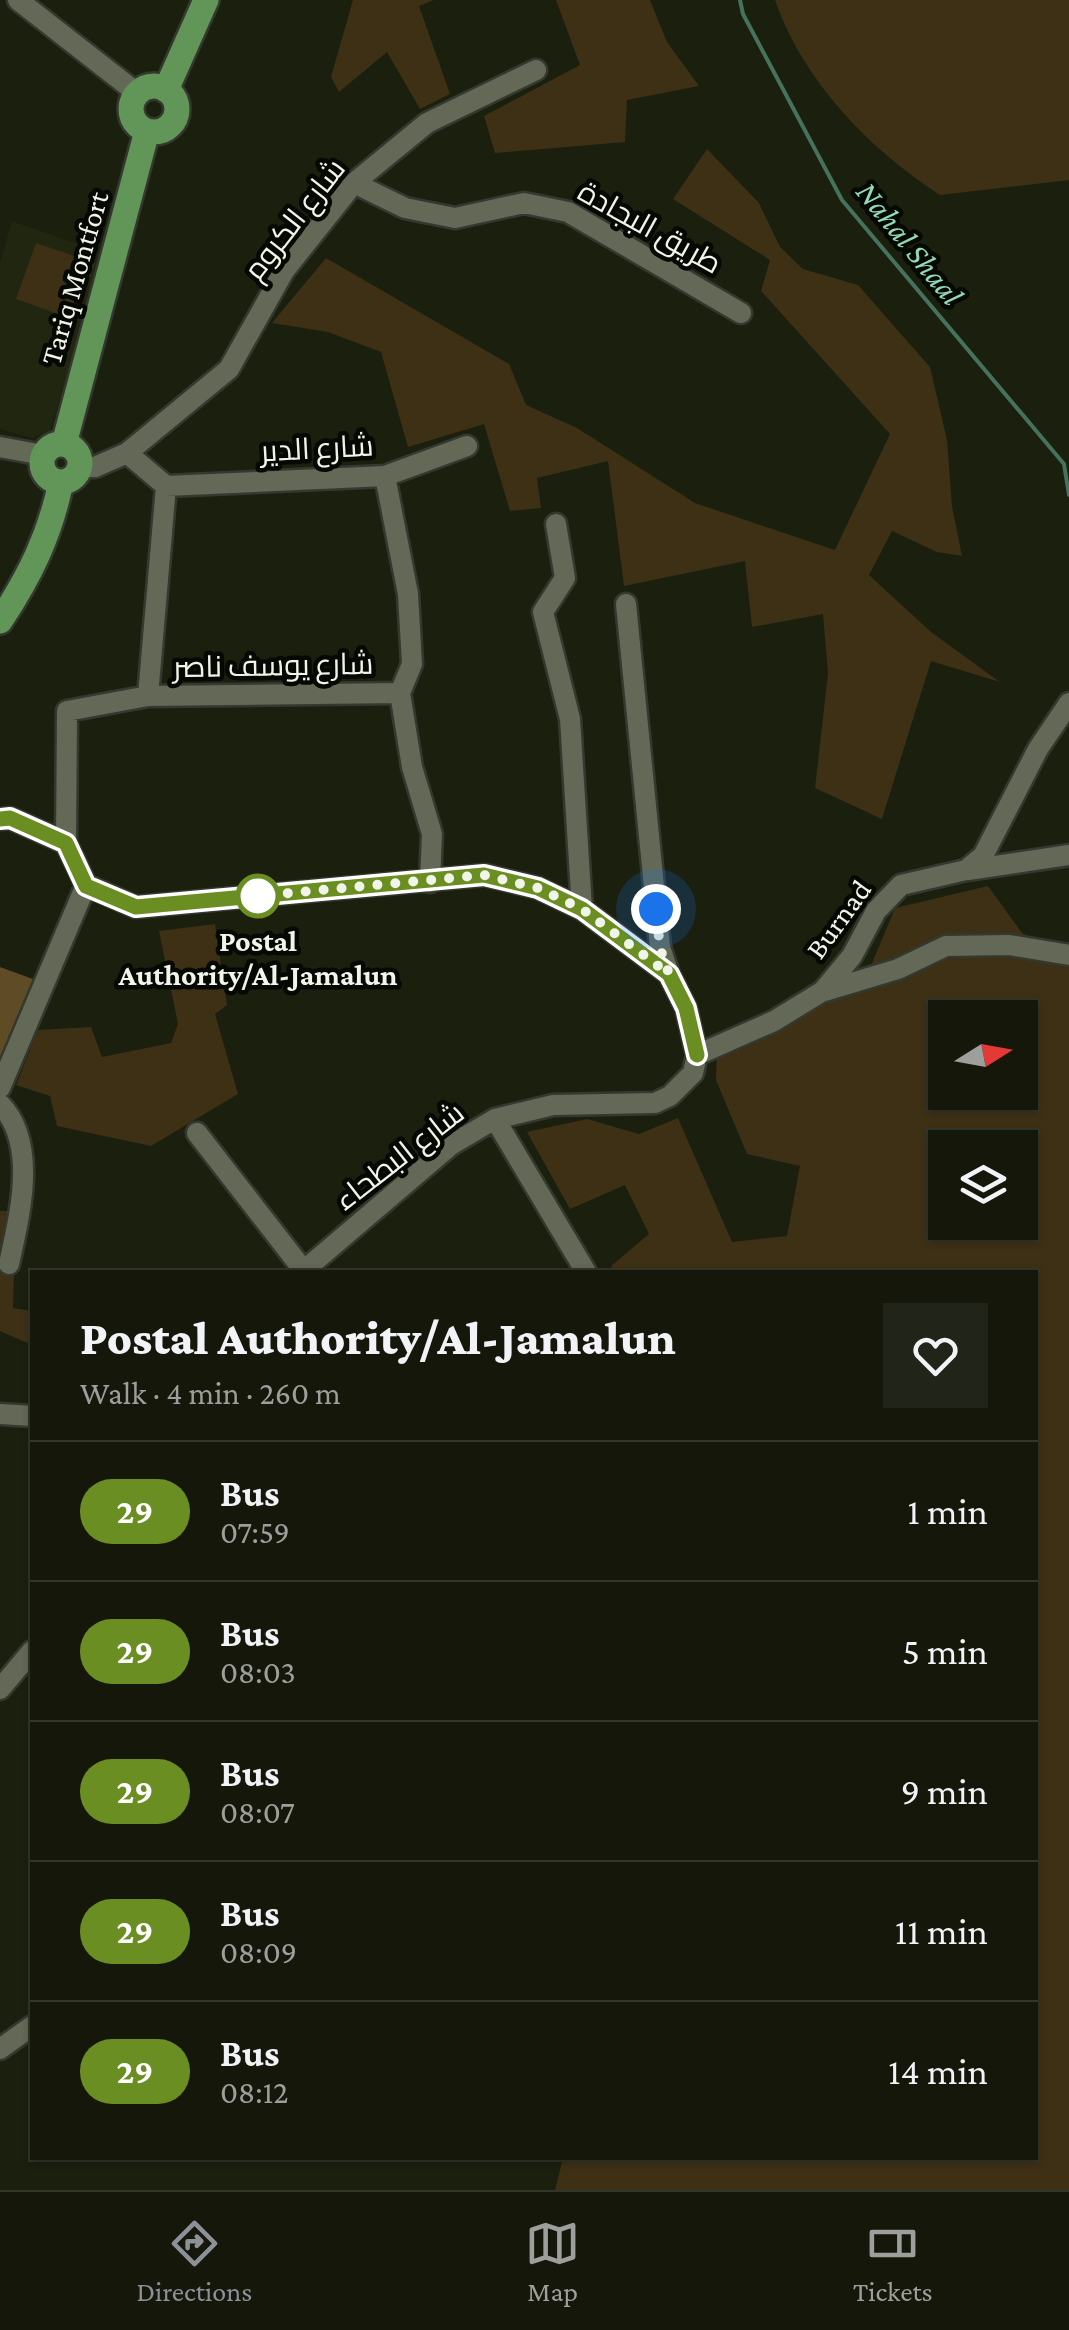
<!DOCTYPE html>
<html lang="en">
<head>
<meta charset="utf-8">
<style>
	body { margin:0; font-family:"Crimson Pro",Cairo,serif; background:#212418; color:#f1f3f6; height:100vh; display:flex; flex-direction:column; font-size:38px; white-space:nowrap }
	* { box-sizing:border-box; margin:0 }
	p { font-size:32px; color:#9d9f9c }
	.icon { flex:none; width:55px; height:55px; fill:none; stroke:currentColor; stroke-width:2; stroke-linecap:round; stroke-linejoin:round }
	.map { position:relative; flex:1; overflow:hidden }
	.details { position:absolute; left:30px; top:1270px; width:1008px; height:890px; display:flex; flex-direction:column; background:#14170a; border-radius:0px; box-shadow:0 2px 8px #0004,0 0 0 2px #33362b }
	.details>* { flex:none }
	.badge { padding:0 20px; border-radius:32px; font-size:35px; line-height:65px }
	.needle { width:65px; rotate:79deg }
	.controls { position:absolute; left:928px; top:1000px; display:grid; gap:20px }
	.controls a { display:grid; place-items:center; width:110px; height:110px; border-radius:0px; background:#14170a; box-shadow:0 2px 8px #0004,0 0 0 2px #33362b; font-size:50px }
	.you { position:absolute; width:50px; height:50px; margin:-25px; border:8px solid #fff; border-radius:50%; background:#1a73e8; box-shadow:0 0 0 15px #1a73e833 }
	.map>.badge { position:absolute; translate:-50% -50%; box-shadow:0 0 0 5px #fff }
	.round { display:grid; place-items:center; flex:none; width:105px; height:105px; border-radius:0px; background:#212418 }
	.headline { display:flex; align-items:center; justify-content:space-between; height:170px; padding:0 50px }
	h1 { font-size:48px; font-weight:800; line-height:75px }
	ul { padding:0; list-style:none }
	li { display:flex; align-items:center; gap:30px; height:140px; padding:0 50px; border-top:2px solid #33362b }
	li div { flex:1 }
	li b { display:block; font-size:38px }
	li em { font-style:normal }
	li .badge { min-width:110px; font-weight:700; text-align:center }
	.menu { display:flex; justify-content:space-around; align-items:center; height:140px; border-top:2px solid #33362b; background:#14170a; font-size:28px; color:#9d9f9c }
	.menu a { display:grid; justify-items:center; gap:5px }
	.menu .on { color:#8c9099 }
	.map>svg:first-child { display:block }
	.built { fill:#20260f }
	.green { fill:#3d3015; fill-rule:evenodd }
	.forest { fill:#5f4c27 }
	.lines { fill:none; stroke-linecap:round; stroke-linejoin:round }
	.stream { stroke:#46715c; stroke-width:4 }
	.minor-casing { stroke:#34382f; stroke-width:25 }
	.major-casing { stroke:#34382f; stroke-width:30 }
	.minor { stroke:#636956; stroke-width:20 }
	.major { stroke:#629658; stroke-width:25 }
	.line-casing { stroke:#fff; stroke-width:22 }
	.line { stroke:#6b8e23; stroke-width:15 }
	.walk { stroke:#f1f5e9; stroke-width:10; stroke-dasharray:0 18 }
	.stop-dot { fill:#fff; stroke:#6b8e23; stroke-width:5 }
	.labels { text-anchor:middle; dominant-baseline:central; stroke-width:9; stroke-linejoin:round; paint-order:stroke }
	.street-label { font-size:30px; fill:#f1f5e9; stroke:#060803 }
	.stop-label { font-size:30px; font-weight:bold; fill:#f1f5e9; stroke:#060803 }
	.water-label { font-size:32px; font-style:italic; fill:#92dab6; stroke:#060803 }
</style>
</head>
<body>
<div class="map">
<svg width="1069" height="2190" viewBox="0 0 1069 2190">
	<rect width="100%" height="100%" fill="#1a1f0e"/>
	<path class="built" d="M12,221l95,33 -57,177 -18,7 -32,-9v-166z"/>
	<path class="green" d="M353,0h81l-15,6 31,88 -30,15 -33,-57 -48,40 -8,-15z
		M556,0h94l17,42 32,44 -72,14 -2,42 -130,11 -11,-37 96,-51z
		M775,0h294v180l-129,15c-71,-46 -137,-114 -165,-195z
		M707,149l52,54 21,44 23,22 55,16 72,82 17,73 5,66 10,50 -25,-4 -45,-21 -23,44 62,57 69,50 -69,-21 -49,158 -67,-31 13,-115 -5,-59 -71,13 -7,-66 -121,25 -16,-125 -71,17 4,30 -31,3 -26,-87 -76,23 -27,-95 -53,-20 -56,-9 54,-65 183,106 17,41 51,23 118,75 140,47 55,-116 -129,-143 9,-31 -97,-61z
		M36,243l59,20 -20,57 -59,-21z
		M988,886l34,47 47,25v1232h-514l8,-32h472v-886h-424l1,-7 37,-31 -24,-49 -55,24 -43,-77 60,-13 52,15 39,-16 54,124 55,-6 13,-70 -53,-12 -31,-74 1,-32 151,-75 27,-65zM945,1018h75v74h-75zM945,1148h75v74h-75z
		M215,924l12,81 -12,9 23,80 -87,52 -94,-20 -7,-30 -34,-11 22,-55 53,-3 11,30 69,-14 7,-19 -19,-93z
		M0,1211h16l-3,97 19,3v34l-32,-14z"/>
	<path class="forest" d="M0,967l41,15 -41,94z"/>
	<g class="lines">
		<path class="stream" d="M740,0l3,14 99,186 222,264 5,31"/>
		<g class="minor-casing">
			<path id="minor" d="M18,0l119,93
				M354,183l51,25 50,10 69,-15 44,9 173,101
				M0,447l43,8
				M127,453l39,33 219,-10 82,-30
				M79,467h16l32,-14 102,-84 55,-98 70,-88 73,-60 109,-53
				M385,476l23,118 4,70 -12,29 12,74 20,67 -2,48
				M556,524l9,54 -22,34 27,107 12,190
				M626,604l34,343 9,27
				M148,696l18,-210
				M0,819l10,-1 56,25 20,42 50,22 349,-32 53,13 44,21 87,65 17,34 11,47 -4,18 -23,23 -15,7 -102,2 -58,14 -44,26 -149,127
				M66,843l1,-132 81,-15 252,-3
				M968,870l101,-15
				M825,991l73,-22 48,-23 63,-1 60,10
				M697,1055l77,-34 49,-30 29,-35 24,-45 25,-26 65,-15 17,-14 55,-107 31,-46
				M0,1088l86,-203
				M0,1104c39,40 19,113 9,160
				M495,1119l91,153
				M197,1133l107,138
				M0,1414l32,2
				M0,1689l32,-38
				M0,2049l32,-23"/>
		</g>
		<g class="major-casing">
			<path id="major" d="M131 109a23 23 0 1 1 46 0a23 23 0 1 1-46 0Z
				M166,90l40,-90
				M64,444l83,-313
				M42 463a19 19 0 1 1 38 0a19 19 0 1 1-38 0Z
				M0,621c30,-45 50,-86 61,-139"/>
		</g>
		<use href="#minor" class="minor"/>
		<use href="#major" class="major"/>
	</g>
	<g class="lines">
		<g class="line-casing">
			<path id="line" d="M0,819l10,-1 56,25 20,43 50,21 348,-32 54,13 44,21 87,65 17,34 11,47"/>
		</g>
		<use href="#line" class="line"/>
		<path class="walk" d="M258,896l-12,1 238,-22 54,13 44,21 87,65 -9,-26 -4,-39"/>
	</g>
	<circle class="stop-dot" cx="258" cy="896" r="20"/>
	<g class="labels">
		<g class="street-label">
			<text transform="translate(294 219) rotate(-52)">شارع الكروم</text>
			<text transform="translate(650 227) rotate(29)">طريق البجادة</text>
			<text transform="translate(74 278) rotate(-74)">Tariq Montfort</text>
			<text transform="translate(317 448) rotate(-3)">شارع الدير</text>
			<text transform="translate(273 665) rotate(-1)">شارع يوسف ناصر</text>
			<text transform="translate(838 919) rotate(-54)">Burnad</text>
			<text transform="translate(399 1156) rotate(-38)">شارع البطحاء</text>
		</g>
		<g class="stop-label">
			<text x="258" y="940">Postal<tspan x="258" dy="34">Authority/Al-Jamalun</tspan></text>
		</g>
		<g class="water-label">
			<text transform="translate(910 243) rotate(51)">Nahal Shaal</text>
		</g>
	</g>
</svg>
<div class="controls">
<a><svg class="needle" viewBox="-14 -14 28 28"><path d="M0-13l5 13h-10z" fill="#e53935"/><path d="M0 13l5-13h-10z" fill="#9d9f9c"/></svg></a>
<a><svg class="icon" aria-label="layers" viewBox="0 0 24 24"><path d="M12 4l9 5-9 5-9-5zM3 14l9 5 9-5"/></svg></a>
</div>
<div class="you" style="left:656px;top:909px"></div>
<section class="details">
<div class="headline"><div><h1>Postal Authority/Al-Jamalun</h1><p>Walk · 4 min · 260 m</p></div><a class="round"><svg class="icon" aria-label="heart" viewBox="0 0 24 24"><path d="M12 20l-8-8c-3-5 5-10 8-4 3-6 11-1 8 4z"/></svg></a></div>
<ul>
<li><span class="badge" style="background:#6b8e23;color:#fff">29</span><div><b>Bus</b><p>07:59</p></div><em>1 min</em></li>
<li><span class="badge" style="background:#6b8e23;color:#fff">29</span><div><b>Bus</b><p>08:03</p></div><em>5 min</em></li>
<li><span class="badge" style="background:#6b8e23;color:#fff">29</span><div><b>Bus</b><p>08:07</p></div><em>9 min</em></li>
<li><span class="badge" style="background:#6b8e23;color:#fff">29</span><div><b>Bus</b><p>08:09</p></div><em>11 min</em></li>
<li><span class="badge" style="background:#6b8e23;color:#fff">29</span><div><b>Bus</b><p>08:12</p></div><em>14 min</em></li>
</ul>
</section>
</div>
<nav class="menu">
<a class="on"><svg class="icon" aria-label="directions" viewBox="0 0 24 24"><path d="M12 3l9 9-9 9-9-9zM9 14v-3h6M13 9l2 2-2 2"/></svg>Directions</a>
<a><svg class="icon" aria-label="map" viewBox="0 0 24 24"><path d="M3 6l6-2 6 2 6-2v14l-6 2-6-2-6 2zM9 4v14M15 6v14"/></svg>Map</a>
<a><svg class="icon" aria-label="tickets" viewBox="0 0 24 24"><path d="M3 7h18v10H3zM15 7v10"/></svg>Tickets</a>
</nav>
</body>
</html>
